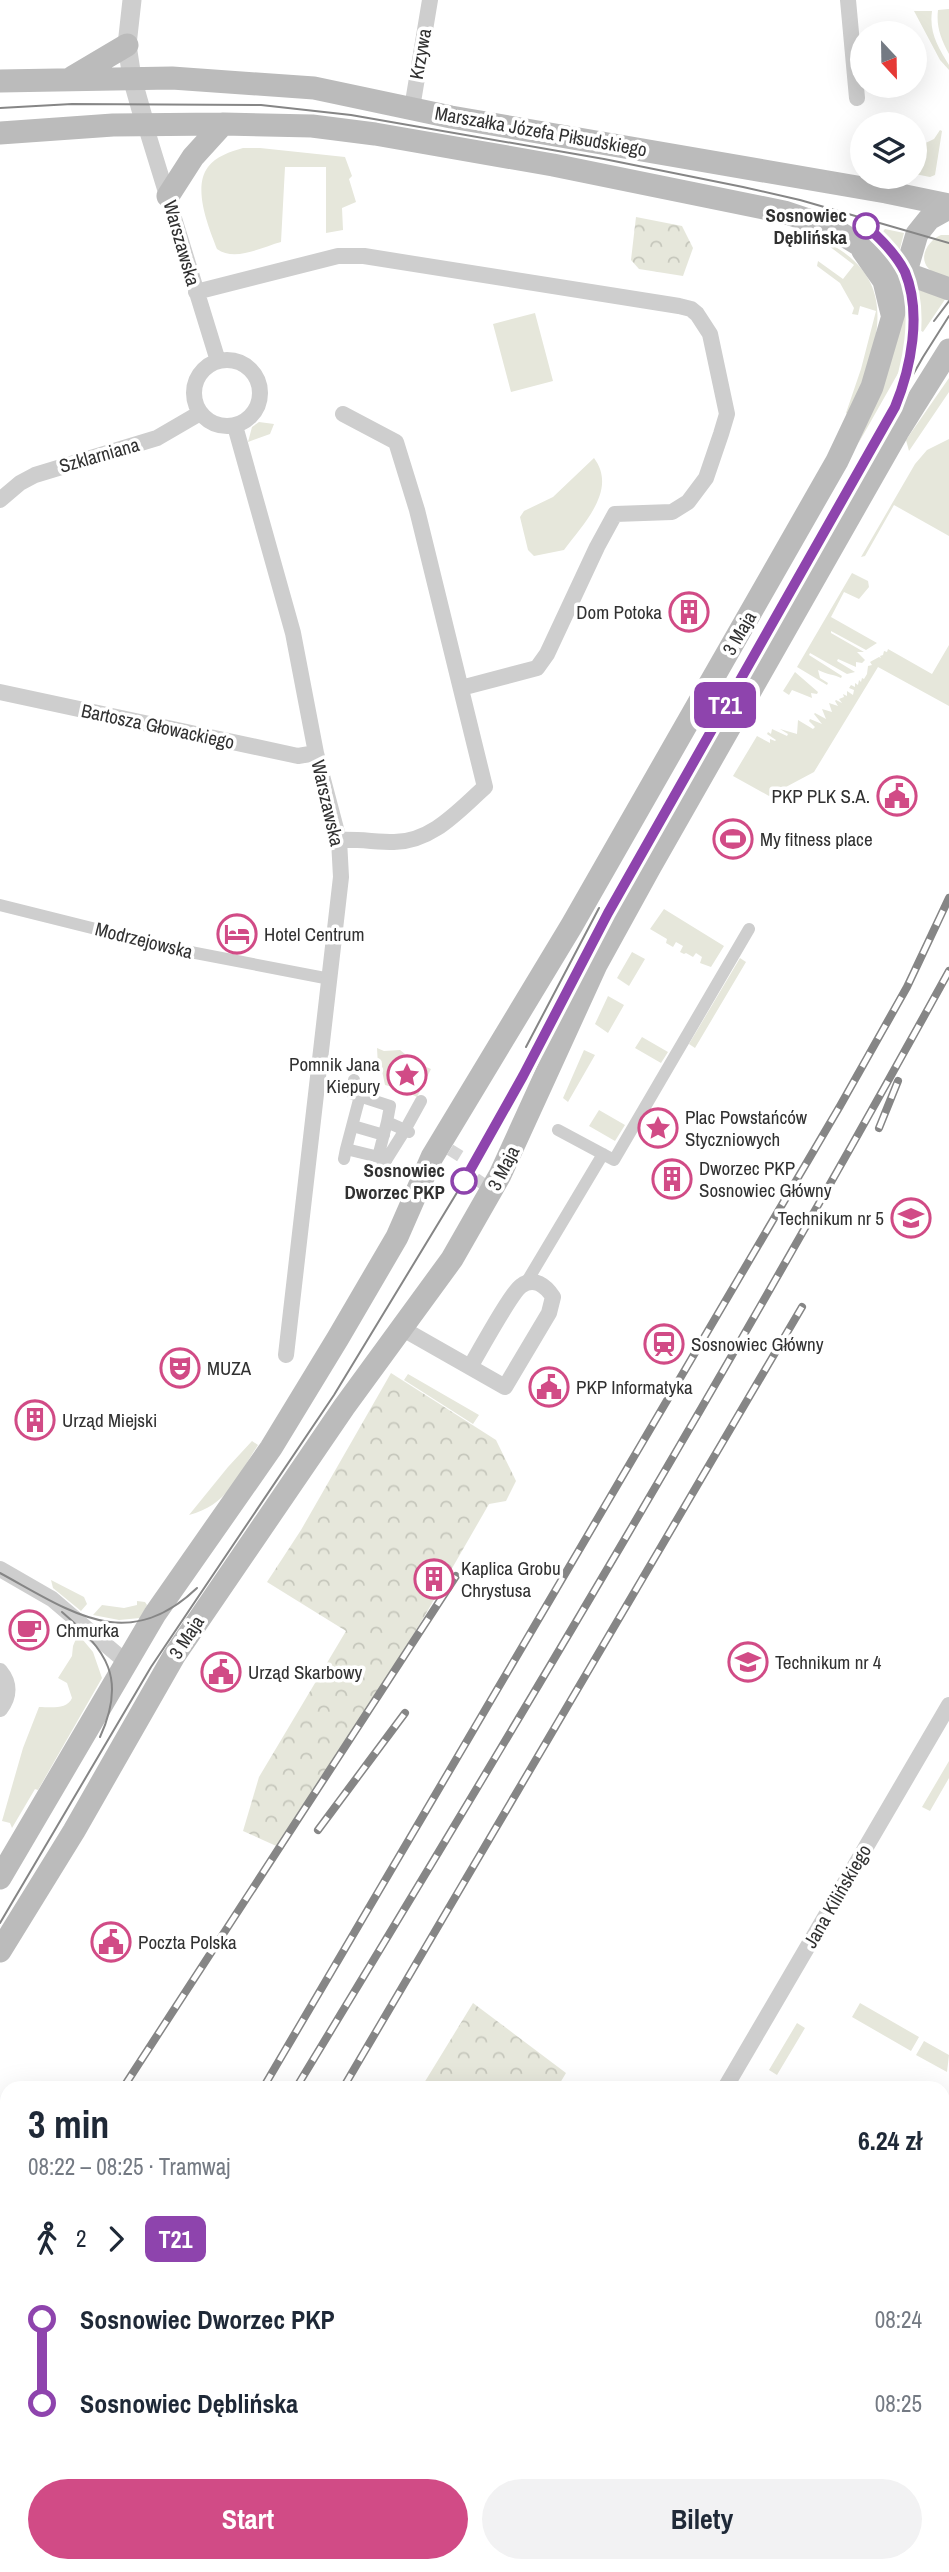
<!DOCTYPE html>
<html lang="pl">
<head>
<meta charset="utf-8">
<style>
	body { margin:0; font-family:"Archivo Narrow",sans-serif; background:#f2f2f3; color:#1f2937; height:100vh; display:flex; flex-direction:column; font-size:26px; white-space:nowrap }
	* { box-sizing:border-box; margin:0 }
	p { font-size:23px; color:#747a83 }
	.icon { flex:none; width:38px; height:38px; fill:none; stroke:currentColor; stroke-width:2; stroke-linecap:round; stroke-linejoin:round }
	.map { position:relative; flex:1; overflow:hidden }
	.side { position:absolute; left:0px; top:2081px; width:950px; height:492px; display:flex; flex-direction:column; background:#fff; border-radius:21px 21px 0 0; box-shadow:0 7px 28px #0002 }
	.side>* { flex:none }
	.badge { padding:0 14px; border-radius:10px; font-size:24px; line-height:46px }
	.needle { width:46px; rotate:158deg }
	.tools { position:absolute; left:850px; top:21px; display:grid; gap:14px }
	.tools a { display:grid; place-items:center; width:77px; height:77px; border-radius:50%; background:#fff; box-shadow:0 7px 28px #0002; font-size:35px }
	.map>.badge { position:absolute; translate:-50% -50%; box-shadow:0 0 0 4px #fff }
	.legs { display:flex; align-items:center; gap:10px; height:77px; padding:0 28px; font-size:23px }
	.legs p { margin-inline-start:auto }
	.summary { display:flex; align-items:center; justify-content:space-between; height:119px; padding:0 28px }
	h1 { font-size:38px; font-weight:700; line-height:52px }
	.action { display:flex; gap:14px; margin-top:auto; padding:14px 28px }
	.action a { flex:1; height:80px; border-radius:42px; background:#d14b86; color:#fff; font-size:28px; font-weight:700; line-height:80px; text-align:center }
	.action a+a { background:#f2f2f3; color:#1f2937 }
	ul { padding:0 28px; list-style:none }
	li { display:flex; align-items:center; gap:24px; height:84px; font-size:26px }
	li i { display:grid; place-items:center; width:10px; height:100%; margin:0 9px; background:currentColor }
	li i::after { content:''; width:18px; height:18px; margin:-9px; border:5px solid; border-radius:50%; background:#fff }
	li p { margin-inline-start:auto }
	li:first-child i { background:linear-gradient(#0000 50%,currentColor 0) }
	li:last-child i { background:linear-gradient(currentColor 50%,#0000 0) }
	.map>svg:first-child { display:block }
	.green { fill:#e6e7db }
	.forest { fill:url(#forest-firs) }
	.park { fill:url(#park-crowns) }
	.lines { fill:none; stroke-linecap:round; stroke-linejoin:round }
	.pedestrian-tunnel { stroke:#d6d6d6; stroke-width:12; stroke-dasharray:12 6; stroke-linecap:butt }
	.pedestrian { stroke:#cecece; stroke-width:12 }
	.minor { stroke:#cecece; stroke-width:16 }
	.tertiary { stroke:#cecece; stroke-width:19 }
	.secondary { stroke:#bbb; stroke-width:23 }
	.tram { stroke:#868686; stroke-width:2 }
	.rail-casing { stroke:#868686; stroke-width:8 }
	.rail { stroke:#fff; stroke-width:5; stroke-dasharray:16; stroke-linecap:butt }
	.line-1-casing { stroke:#fff; stroke-width:16 }
	.line-1 { stroke:#8e44ad; stroke-width:10 }
	.stop-1-dot { fill:#fff; stroke:#8e44ad; stroke-width:3.5 }
	.labels { text-anchor:middle; dominant-baseline:central; stroke-width:7; stroke-linejoin:round; paint-order:stroke }
	.street-label { font-size:19px; fill:#313131; stroke:#fff }
	.stop-label { font-size:19px; font-weight:bold; fill:#313131; stroke:#fff; text-anchor:end }
	.poi-label { font-size:19px; fill:#313131; stroke:#fff; text-anchor:start }
</style>
</head>
<body>
<div class="map">
<svg width="949" height="2572" viewBox="0 0 949 2572">
	<defs>
		<pattern id="forest-firs" width="22" height="20" patternUnits="userSpaceOnUse" patternTransform="scale(1.75)"><rect width="22" height="20" fill="#e6e7db"/><path d="M5 1l3.5 6h-7zM16 11l3.5 6h-7z" fill="#c6c7bc"/></pattern>
		<pattern id="park-crowns" width="20" height="18" patternUnits="userSpaceOnUse" patternTransform="scale(1.75)"><rect width="20" height="18" fill="#e6e7db"/><path d="M2 6a3 3 0 1 1 6 0M12 15a3 3 0 1 1 6 0" fill="none" stroke="#c6c7bc"/></pattern>
	</defs>
	<rect width="100%" height="100%" fill="#fff"/>
	<path class="green" d="M949,9v45c-8,-15 -13,-27 -11,-44z
		M914,11h18c-3,22 6,36 17,54v5l-9,-10z
		M940,130l2,1 -7,44 -5,2 -15,-3v-26l19,-9z
		M243,148h17l85,9 7,19 -3,3 7,23 -14,6 1,22 -17,3v-66h-41l-4,75c-19,5 -46,20 -64,7 -8,-21 -25,-61 -9,-82 8,-11 22,-15 35,-19z
		M885,229l19,4 -6,23 -18,-21z
		M941,235h8v43c-7,-2 -16,-4 -21,-10 -10,-12 1,-28 13,-33z
		M830,244c75,40 45,108 19,171l-3,-2 15,-44 15,-58 -16,-5 -2,9 -6,-1 2,-6 -14,-25 -23,-17 1,-5 25,18 11,-14 -25,-19z
		M912,288l34,10 -23,34 -5,-3 -2,-29z
		M907,303l1,33 -3,25 -47,83 25,-58z
		M535,313l18,68 -42,11 -18,-68z
		M949,378v14l-40,59 -3,-11z
		M259,422l15,2 -4,10 -22,8 4,-15z
		M949,439v97l-55,-31 -29,51 -4,1 54,-93 12,-14z
		M594,458c24,32 -11,66 -30,92l-30,6 -6,-6 -8,-33 4,-6 29,-14z
		M852,573l16,8 1,6 -10,12 -15,-7 -13,25 46,26 -11,7 -35,-19v2l33,19h-7l8,8 -3,3 -6,-1v5l-18,-8 -1,2 18,11 -8,2 -37,-21 -1,2 33,21 -1,2c-8,-4 -13,-3 -23,-8l2,8 8,5 -1,2 -30,-18z
		M949,645v61l-71,-39 -64,105 -45,24 -36,-20 24,-40 13,7v-4l5,2 1,-1 -9,-6 1,-2 3,2 1,-5 15,7 1,-2 -8,-5 17,5 1,-14 15,9 2,-2 -6,-6 1,-2 12,5 -8,-10 1,-1 11,6 -4,-10 10,3 -3,-9 9,3 -3,-5 1,-1 6,3 -3,-4 5,-2 -1,-3 4,2v-5l6,4 1,-5 -5,-2 2,-3 4,2v-4l3,2 1,-5 2,2 1,-4 2,1 3,-5 1,-8 4,-1 -2,-3 9,-5 2,1 -1,-2 3,-1 1,-4 3,1 1,-3 44,25z
		M795,672l23,20 -1,2 -6,-1 1,5 -20,-8 -3,5 -6,-4z
		M664,909l60,37 -13,21 -11,-4 2,-6 -6,-4 -3,4 -7,-4 -2,1 -4,-2 3,-6 -7,-4 -3,5 -7,-4 1,-4 -17,-10z
		M632,952l13,7 -16,27 -12,-8z
		M740,958l6,4 -51,86 -6,-4z
		M608,996l16,9 -16,28 -13,-9z
		M642,1037l26,15 -7,11 -26,-15z
		M377,1048l7,3 16,-1 10,8 -1,2 22,9 -14,28 -15,-7 4,-11 2,1 5,-7 -7,-4 -5,6 3,3 -3,11 -16,-4 -4,-19h-3z
		M584,1050l11,5 -27,47 -5,-4z
		M599,1110l26,15 -10,16 -26,-15z
		M408,1374l71,41 -6,9 -69,-44z
		M252,1441l6,4c-21,32 -30,60 -69,70l39,-48z
		M51,1580l33,17 3,7 -6,7 -28,-23z
		M137,1601l8,1 2,3 -7,13 -21,2 -26,-5 9,-10 22,3 13,-3z
		M78,1634l15,18 9,26 -64,112 -3,-1 -23,39 -2,-5 -8,-2 21,-73 16,-41c11,0 28,3 33,-9l-5,-15 -9,-5 14,-22 1,-10z
		M949,1761v17l-19,33 -8,-4z
		M860,2003l59,34 -8,14 -59,-34z
		M797,2023l8,5 -28,47 -8,-5z
		M924,2041l25,14 -2,17 -31,-17z
		M949,2231v240l-6,5v-241z
		M601,2566h248l-1,6h-250z"/>
	<path class="forest" d="M67,2566h165l11,6h-181z"/>
	<path class="park" d="M636,217l46,9 11,22 -10,28 -44,-7 -8,-9z
		M391,1373l105,67 20,41 -10,20 -17,3 -65,113 -141,232 -40,-18 16,-54 87,-146 -79,-49 34,-52z
		M473,2003l93,70 -9,15h-136z"/>
	<g class="lines">
		<path class="pedestrian-tunnel" d="M452,1158l8,-13
			M477,1187l7,-10"/>
		<path class="pedestrian" d="M0,905l180,45 150,29
			M354,1080l-1,14 37,12 -3,16 18,8 16,-29
			M353,1126l31,9
			M558,1130l56,30 135,-231
			M346,1149l14,-53
			M378,1157l9,-35
			M344,1159l2,-10 41,10
			M378,1173l27,-43 4,2
			M526,1283l77,-129"/>
		<path class="minor" d="M848,0l9,98
			M412,108l18,-108
			M145,124l73,237
			M196,292l142,-36h26l315,50 12,3 6,5 13,20 17,80 -6,20 -15,44 -18,24 -16,10 -57,2 -18,33 -50,107 -10,14 -76,20
			M194 393a33 33 0 1 1 66 0a33 33 0 1 1-66 0Z
			M235,426l58,207 23,120 23,87 2,37 -55,478
			M0,500l20,-17 15,-8 122,-37 43,-25
			M0,692l298,64 18,-3
			M339,840c19,-1 37,2 55,2 38,0 65,-32 91,-55l-68,-277 -21,-68 -53,-28
			M403,1329l102,58 44,-74 4,-16c-7,-11 -19,-21 -32,-11 -10,7 -42,66 -51,81
			M0,1569l52,30 74,63
			M0,1671c10,12 10,25 0,38
			M725,2088l224,-383
			M943,2211l6,-4
			M577,2572l3,-6"/>
		<path class="tertiary" d="M132,0l-5,45 5,33 13,46"/>
		<path class="secondary" d="M73,77l54,-32
			M0,81l172,-3 142,10 137,29 435,75 63,13
			M0,133l113,-8 110,-1 89,2 63,8 178,31 231,47 48,16 73,45 44,16
			M168,196l25,-39 30,-33
			M863,251l21,30 8,33
			M0,1878l155,-264 116,-166 67,-110 59,-101 35,-80 140,-232 265,-464 35,-74 45,-153 12,-15 20,-11
			M0,1951l74,-120 100,-175 170,-249 108,-148 48,-84 96,-210 54,-98 247,-434 52,-83"/>
		<path class="tram" d="M0,108l72,-4 189,1 90,10 253,44 139,28 57,13 149,43
			M856,221c58,32 65,98 51,157
			M934,321l15,-20
			M526,1047l73,-139
			M0,1573c70,38 127,82 197,15
			M62,1612c45,39 65,66 38,125
			M0,1923l151,-256 183,-272 130,-214 59,-105 85,-163 315,-556 26,-41"/>
		<g class="rail-casing">
			<path id="rail" d="M879,1128l19,-47
				M318,1830l87,-117
				M123,2088l333,-512
				M263,2088l577,-982 67,-119 42,-89
				M296,2088c224,-369 445,-739 653,-1117
				M343,2088l459,-781
				M0,2295l7,-12
				M0,2537l7,-12
				M3,2572l4,-7"/>
		</g>
		<use href="#rail" class="rail"/>
	</g>
	<g class="lines">
		<g class="line-1-casing">
			<path id="line-1" d="M464,1181l59,-105 85,-163 287,-506c16,-39 27,-94 10,-135 -9,-18 -24,-33 -39,-46"/>
		</g>
		<use href="#line-1" class="line-1"/>
	</g>
	<defs>
		<g id="building-ring" transform="scale(2.0125)"><circle r="9.5" fill="#fff" stroke="#d14b86" stroke-width="1.5"/><path d="M-4-6H4V6H1V3H-1V6H-4ZM-2.5-4.3h1.7v1.8h-1.7ZM.8-4.3h1.7v1.8H.8ZM-2.5-1h1.7V.8h-1.7ZM.8-1h1.7V.8H.8Z" fill="#d14b86"/></g>
		<g id="civic-ring" transform="scale(2.0125)"><circle r="9.5" fill="#fff" stroke="#d14b86" stroke-width="1.5"/><path d="M-.6-6.5H3V-4.5H.6V-3L4-1V1h2V6H-6V1h2V-1L-.6-3ZM-1.2 2.5V6h2.4V2.5Z" fill="#d14b86"/></g>
		<g id="stadium-ring" transform="scale(2.0125)"><circle r="9.5" fill="#fff" stroke="#d14b86" stroke-width="1.5"/><path d="M0-5a6.5 5 0 1 0 0 10a6.5 5 0 1 0 0-10ZM-3.5-1.8h7v3.6h-7Z" fill="#d14b86"/></g>
		<g id="hotel-ring" transform="scale(2.0125)"><circle r="9.5" fill="#fff" stroke="#d14b86" stroke-width="1.5"/><path d="M-6-4.5h1.5V1H6V5H4.5V3h-9V5H-6ZM-4 0a1.8 1.8 0 1 1 3.6 0ZM.5 0V-2.5h3Q6-2.5 6 0Z" fill="#d14b86"/></g>
		<g id="sight-ring" transform="scale(2.0125)"><circle r="9.5" fill="#fff" stroke="#d14b86" stroke-width="1.5"/><path d="M0-6L1.8-2.2L6-1.7L2.9 1.2L3.7 5.4L0 3.3L-3.7 5.4L-2.9 1.2L-6-1.7L-1.8-2.2Z" fill="#d14b86"/></g>
		<g id="school-ring" transform="scale(2.0125)"><circle r="9.5" fill="#fff" stroke="#d14b86" stroke-width="1.5"/><path d="M0-5L7-2L0 1L-7-2ZM-4 1L0 2.5L4 1V4Q0 6-4 4Z" fill="#d14b86"/></g>
		<g id="station-ring" transform="scale(2.0125)"><circle r="9.5" fill="#fff" stroke="#d14b86" stroke-width="1.5"/><path d="M-3-6H3Q5-6 5-4V2Q5 4 3 4L4.5 6H3L1.5 4h-3L-3 6H-4.5L-3 4Q-5 4-5 2V-4Q-5-6-3-6ZM-3.5-4v3h7v-3ZM-3.5 1v1.5H-2V1ZM2 1v1.5H3.5V1Z" fill="#d14b86"/></g>
		<g id="theatre-ring" transform="scale(2.0125)"><circle r="9.5" fill="#fff" stroke="#d14b86" stroke-width="1.5"/><path d="M-5-5.5Q0-4 5-5.5V0Q5 5 0 6Q-5 5-5 0ZM-3.3-2.5H-1v1.5H-3.3ZM1-2.5H3.3v1.5H1ZM-2.8 1Q0 5.5 2.8 1Z" fill="#d14b86"/></g>
		<g id="cafe-ring" transform="scale(2.0125)"><circle r="9.5" fill="#fff" stroke="#d14b86" stroke-width="1.5"/><path d="M-5.5-4.5H6V0H3Q3 3.5 0 3.5H-2.5Q-5.5 3.5-5.5 0ZM3-3.2v2h1.7v-2ZM-6 4.5H4V6H-6Z" fill="#d14b86"/></g>
	</defs>
	<g fill-rule="evenodd">
		<use href="#building-ring" x="689" y="612"/>
		<use href="#civic-ring" x="897" y="796"/>
		<use href="#stadium-ring" x="733" y="839"/>
		<use href="#hotel-ring" x="237" y="934"/>
		<use href="#sight-ring" x="407" y="1075"/>
		<use href="#sight-ring" x="658" y="1128"/>
		<use href="#building-ring" x="672" y="1179"/>
		<use href="#school-ring" x="911" y="1218"/>
		<use href="#station-ring" x="664" y="1344"/>
		<use href="#theatre-ring" x="180" y="1368"/>
		<use href="#civic-ring" x="549" y="1387"/>
		<use href="#building-ring" x="35" y="1420"/>
		<use href="#building-ring" x="434" y="1579"/>
		<use href="#cafe-ring" x="29" y="1630"/>
		<use href="#school-ring" x="748" y="1662"/>
		<use href="#civic-ring" x="221" y="1672"/>
		<use href="#civic-ring" x="111" y="1942"/>
	</g>
	<g class="stop-1-dot">
		<circle cx="866" cy="226" r="12"/>
		<circle cx="464" cy="1181" r="12"/>
	</g>
	<g class="labels">
		<g class="street-label">
			<text transform="translate(420 54) rotate(-80)">Krzywa</text>
			<text transform="translate(541 131) rotate(10)">Marszałka Józefa Piłsudskiego</text>
			<text transform="translate(182 243) rotate(74)">Warszawska</text>
			<text transform="translate(99 455) rotate(-16)">Szklarniana</text>
			<text transform="translate(739 633) rotate(-60)">3 Maja</text>
			<text transform="translate(158 726) rotate(12)">Bartosza Głowackiego</text>
			<text transform="translate(328 803) rotate(77)">Warszawska</text>
			<text transform="translate(144 940) rotate(14)">Modrzejowska</text>
			<text transform="translate(503 1168) rotate(-63)">3 Maja</text>
			<text transform="translate(186 1637) rotate(-57)">3 Maja</text>
			<text transform="translate(837 1896) rotate(-60)">Jana Kilińskiego</text>
		</g>
		<g class="stop-label">
			<text x="847" y="215">Sosnowiec<tspan x="847" dy="22">Dęblińska</tspan></text>
			<text x="445" y="1170">Sosnowiec<tspan x="445" dy="22">Dworzec PKP</tspan></text>
		</g>
		<g class="poi-label">
			<text x="662" y="612" text-anchor="end">Dom Potoka</text>
			<text x="870" y="796" text-anchor="end">PKP PLK S.A.</text>
			<text x="760" y="839">My fitness place</text>
			<text x="264" y="934">Hotel Centrum</text>
			<text x="380" y="1064" text-anchor="end">Pomnik Jana<tspan x="380" dy="22">Kiepury</tspan></text>
			<text x="685" y="1117">Plac Powstańców<tspan x="685" dy="22">Styczniowych</tspan></text>
			<text x="699" y="1168">Dworzec PKP<tspan x="699" dy="22">Sosnowiec Główny</tspan></text>
			<text x="884" y="1218" text-anchor="end">Technikum nr 5</text>
			<text x="691" y="1344">Sosnowiec Główny</text>
			<text x="207" y="1368">MUZA</text>
			<text x="576" y="1387">PKP Informatyka</text>
			<text x="62" y="1420">Urząd Miejski</text>
			<text x="461" y="1568">Kaplica Grobu<tspan x="461" dy="22">Chrystusa</tspan></text>
			<text x="56" y="1630">Chmurka</text>
			<text x="775" y="1662">Technikum nr 4</text>
			<text x="248" y="1672">Urząd Skarbowy</text>
			<text x="138" y="1942">Poczta Polska</text>
		</g>
	</g>
</svg>
<div class="tools">
<a><svg class="needle" viewBox="-14 -14 28 28"><path d="M0-13l5 13h-10z" fill="#e53935"/><path d="M0 13l5-13h-10z" fill="#747a83"/></svg></a>
<a><svg class="icon" aria-label="layers" viewBox="0 0 24 24"><path d="M12 4l9 5-9 5-9-5zM3 14l9 5 9-5"/></svg></a>
</div>
<b class="badge" style="left:725px;top:705px;background:#8e44ad;color:#fff">T21</b>
<section class="side">
<div class="summary"><div><h1>3 min</h1><p>08:22 – 08:25 · Tramwaj</p></div><b>6.24 zł</b></div>
<div class="legs"><svg class="icon" aria-label="walk" viewBox="0 0 24 24"><circle cx="13" cy="4" r="2"/><path d="M13 8l-2 6 4 7M11 14l-3 7M7 12l3-4h3l4 4"/></svg>2<svg class="icon" aria-label="forward" viewBox="0 0 24 24"><path d="M9 5l7 7-7 7"/></svg><b class="badge" style="background:#8e44ad;color:#fff">T21</b></div>
<ul>
<li><i style="color:#8e44ad"></i><b>Sosnowiec Dworzec PKP</b><p>08:24</p></li>
<li><i style="color:#8e44ad"></i><b>Sosnowiec Dęblińska</b><p>08:25</p></li>
</ul>
<div class="action"><a>Start</a><a>Bilety</a></div>
</section>
</div>
</body>
</html>
